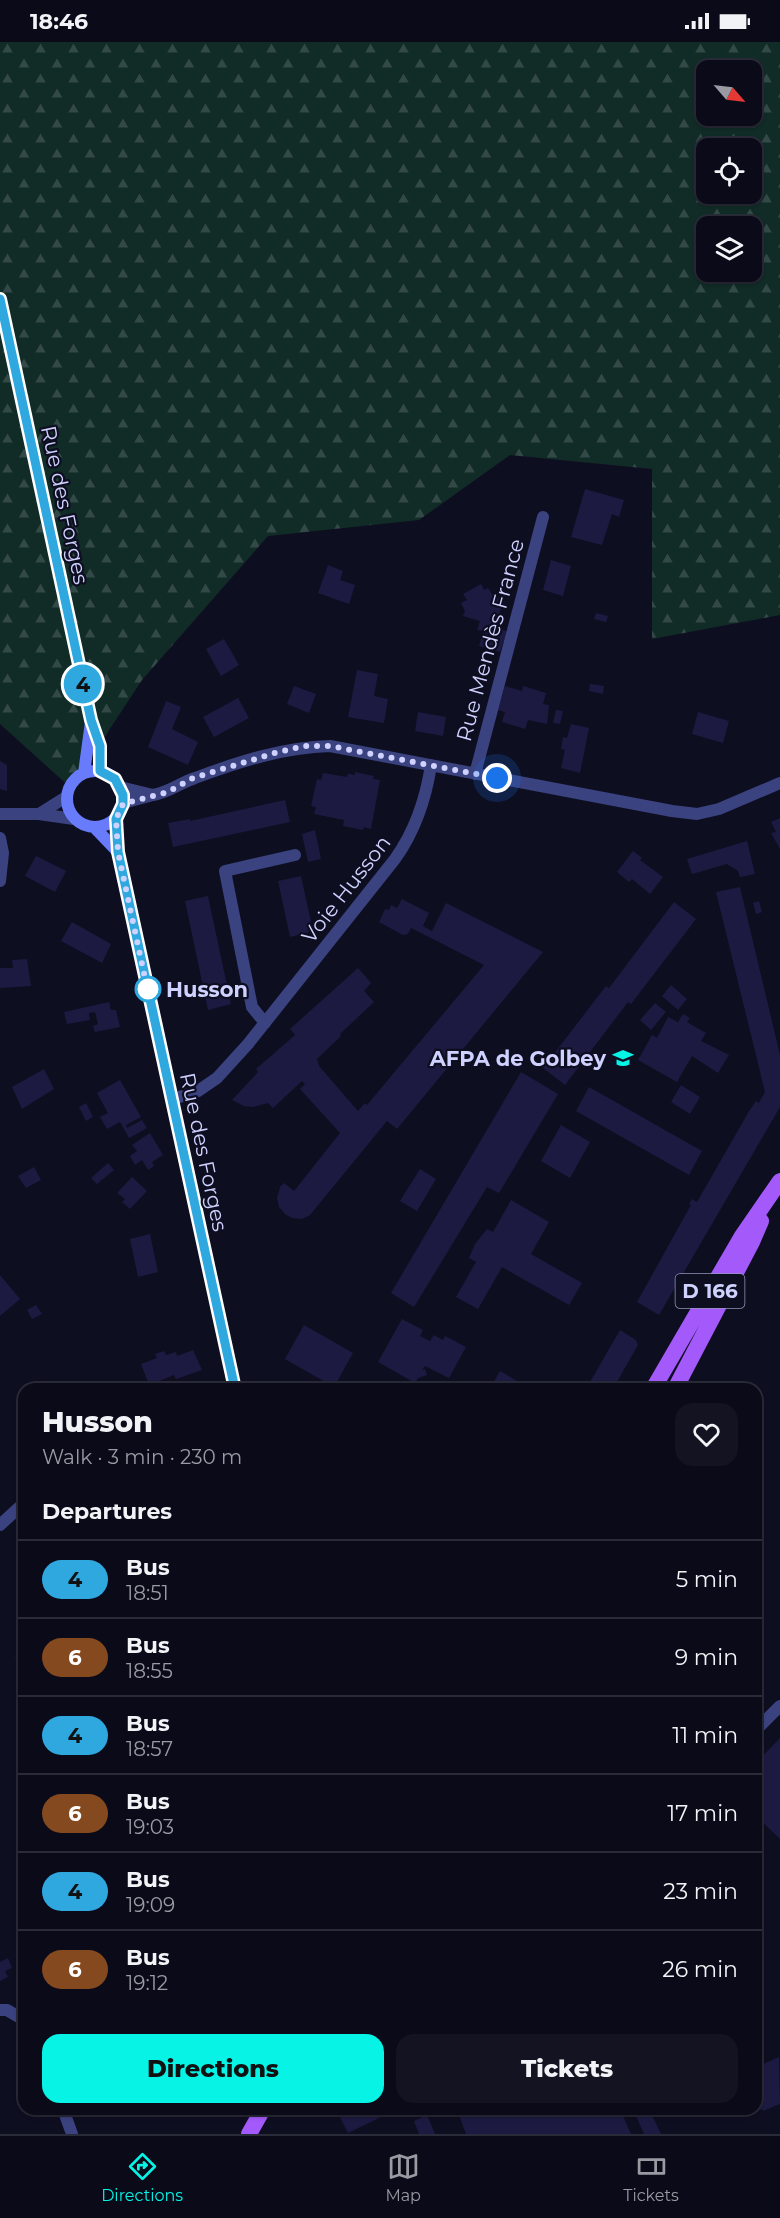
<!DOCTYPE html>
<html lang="en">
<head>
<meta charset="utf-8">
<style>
	body { margin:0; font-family:Montserrat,sans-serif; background:#131322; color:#f1f3f6; height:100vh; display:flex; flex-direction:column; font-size:22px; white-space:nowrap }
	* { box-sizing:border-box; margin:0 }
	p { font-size:20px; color:#999aa2 }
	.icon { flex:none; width:33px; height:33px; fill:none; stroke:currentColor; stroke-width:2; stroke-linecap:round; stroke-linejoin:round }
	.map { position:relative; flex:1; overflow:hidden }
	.side { position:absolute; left:18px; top:1341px; width:744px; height:732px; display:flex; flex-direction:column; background:#0a0a19; border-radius:18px; box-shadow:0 2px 4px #0004,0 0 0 2px #2a2b38 }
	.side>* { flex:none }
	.badge { padding:0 12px; border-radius:20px; font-size:21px; line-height:39px }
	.needle { width:39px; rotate:118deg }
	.buttons { position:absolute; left:696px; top:18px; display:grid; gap:12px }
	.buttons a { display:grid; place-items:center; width:66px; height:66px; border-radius:12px; background:#0a0a19; box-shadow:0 2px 4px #0004,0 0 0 2px #2a2b38; font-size:30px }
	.you { position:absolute; width:30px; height:30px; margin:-15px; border:4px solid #fff; border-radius:50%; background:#1a73e8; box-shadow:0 0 0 9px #1a73e833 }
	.map>.badge { position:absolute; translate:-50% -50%; box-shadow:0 0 0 3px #fff }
	h2 { padding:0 24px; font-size:22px; line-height:54px }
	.round { display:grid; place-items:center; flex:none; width:63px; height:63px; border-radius:18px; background:#131322 }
	.headline { display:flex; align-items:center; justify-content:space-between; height:102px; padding:0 24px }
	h1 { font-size:28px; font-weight:800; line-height:45px }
	.action { display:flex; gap:12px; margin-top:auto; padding:12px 24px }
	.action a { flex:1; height:69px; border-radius:18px; background:#06f3e5; color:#111; font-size:24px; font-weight:800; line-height:69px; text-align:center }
	.action a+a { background:#131322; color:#f1f3f6 }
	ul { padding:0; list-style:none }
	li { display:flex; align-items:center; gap:18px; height:78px; padding:0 24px; border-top:2px solid #2a2b38 }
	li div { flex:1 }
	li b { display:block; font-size:22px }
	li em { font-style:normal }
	li .badge { min-width:66px; font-weight:700; text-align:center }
	.status { display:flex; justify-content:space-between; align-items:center; height:42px; padding:0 30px; background:#0a0a19; direction:ltr }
	.status svg { height:16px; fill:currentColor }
	.menu { display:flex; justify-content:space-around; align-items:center; height:84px; border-top:2px solid #2a2b38; background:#0a0a19; font-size:16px; color:#999aa2 }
	.menu a { display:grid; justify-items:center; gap:3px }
	.menu .selected { color:#06f3e5 }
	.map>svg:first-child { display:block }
	.forest { fill:url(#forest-firs); fill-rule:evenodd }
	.building { fill:#1c1a41 }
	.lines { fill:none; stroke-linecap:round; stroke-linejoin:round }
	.minor { stroke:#3a427f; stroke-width:12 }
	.secondary { stroke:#687cfb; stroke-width:12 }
	.primary { stroke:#a459fb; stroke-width:16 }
	.line-casing { stroke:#fff; stroke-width:14 }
	.line { stroke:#2ea8de; stroke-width:9 }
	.walk { stroke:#cfd1fe; stroke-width:6; stroke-dasharray:0 10.8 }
	.stop-dot { fill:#fff; stroke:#2ea8de; stroke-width:3 }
	.labels { text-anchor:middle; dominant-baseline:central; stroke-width:4.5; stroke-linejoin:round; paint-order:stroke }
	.shield { fill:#0e0e21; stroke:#9596bc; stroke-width:1.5 }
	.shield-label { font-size:20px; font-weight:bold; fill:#cfd1fe }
	.street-label { font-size:21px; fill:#cfd1fe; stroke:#0e0e21 }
	.stop-label { font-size:21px; font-weight:bold; fill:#cfd1fe; stroke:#0e0e21; text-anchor:start }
	.poi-label { font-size:21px; font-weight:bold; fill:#cfd1fe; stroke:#0e0e21; text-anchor:end }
</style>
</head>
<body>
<div class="status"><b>18:46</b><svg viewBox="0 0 49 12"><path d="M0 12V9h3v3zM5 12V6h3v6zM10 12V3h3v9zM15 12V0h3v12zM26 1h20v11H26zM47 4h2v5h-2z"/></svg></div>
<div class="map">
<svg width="780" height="2092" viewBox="0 0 780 2092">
	<defs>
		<pattern id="forest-firs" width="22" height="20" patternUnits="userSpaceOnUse" patternTransform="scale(1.5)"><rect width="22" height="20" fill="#112b26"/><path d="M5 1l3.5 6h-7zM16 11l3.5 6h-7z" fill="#334947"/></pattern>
	</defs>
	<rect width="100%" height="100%" fill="#0e0e21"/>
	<path class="forest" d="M0,0h780v573l-128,24v-170l-142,-14 -91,65 -151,16 -126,144 -71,108 -71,-64zM706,28h46v46h-46zM706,106h46v46h-46zM706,184h46v46h-46z"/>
	<path class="building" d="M585,447l39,11 -5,17 -7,-3 -10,31 -31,-8z
		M551,518l20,6 -8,30 -20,-6z
		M328,523l15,6 -3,9 15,5 -6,19 -31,-11z
		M481,542l3,6 4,-2 5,8 11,3 -9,29 12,3 -7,21 -21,-6 4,-15 -6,-1 3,-9 -17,-5 2,-5 -4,-8 6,-3 -4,-6z
		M596,571l12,3 -2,6 -12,-3z
		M224,597l15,26 -18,11 -15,-27z
		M357,628l21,4 -4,22 14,3 -4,24 -36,-6z
		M590,642l14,2 -1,8 -14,-3z
		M294,644l22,8 -7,19 -22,-9z
		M505,644l17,5 1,-5 23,7 -3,11 6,1 -2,19 -19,-4 -3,9 -23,-7 3,-10 -7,-2z
		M238,656l11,20 -35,19 -11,-20z
		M166,659l15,6 -9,22 26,13 -10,23 -40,-18z
		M556,668l7,1 -3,13 -7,-1z
		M418,670l28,5 -3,19 -28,-5z
		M698,670l31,9 -6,22 -31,-9z
		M571,682l18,4 -9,45 -19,-5 4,-18 -4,-1 2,-12 4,1z
		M0,719l7,4v26l-7,-2z
		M355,730l19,4 -1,3 7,1 -9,49 -7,-2 -1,3 -20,-4 1,-6 -30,-6 2,-7 -5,-1 6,-27 4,1 2,-7 24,4 1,-3 7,1z
		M285,758l5,22 -117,25 -5,-24 22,-4v2z
		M780,776v31l-9,-16 5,-1 -5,-10z
		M315,788l6,29 -13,3 -6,-28z
		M747,799l8,33 -15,3 -2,-6 -11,-7 -35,10 -5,-15z
		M633,809l9,7 -2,2 23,17 -13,17 -18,-15 -3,3 -12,-10z
		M36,814l30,15 -11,21 -30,-16z
		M301,834l12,55 -23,6 -12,-56z
		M740,845l40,168v52l-121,208 -22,-13 54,-97 -2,-1 3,-5 5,3 51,-89 8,-12 3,2 6,-11 -49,-200z
		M208,854l23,108 -23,6 -23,-109z
		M402,857l27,14 -6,13 9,5 14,-28 97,49 -146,177 -10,-8 -77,94 -8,4 -10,-1 -7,-4 -6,-7 -2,-9 3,-11 4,-4 10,8 46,-58 -40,-44 5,-5 -3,-3 -29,27 -5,-5 -15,4 -9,-1 -12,-6 26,-28 -2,-3 39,-34 -5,-6 68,-61 13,15 -7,8 10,11 -34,32 1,2 -24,23 2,7 39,45 7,-8 2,2 117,-140 -73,-37 -3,6 -5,1 -24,-13 6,-13 4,1 2,-5 6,3z
		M759,859l3,11 -6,2 -3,-11z
		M674,860l22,17 -65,85 -3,-2 -63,83 -22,-17 63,-82 3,2z
		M72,880l39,22 -9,19 -41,-22z
		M27,917l4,27 -31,2v-20h13l-1,-8z
		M671,943l16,14 -9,11 -16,-14z
		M109,960l2,8h5l4,17 -25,5 -2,-6 5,-2 -3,-12 -6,1 1,7 -23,4 -3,-12z
		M655,961l11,9 -15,18 -11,-10z
		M683,972l7,4 -3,4 19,11 -5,8 28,14 -11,18 -26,-17 -15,26 -39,-22 14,-25 5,3 11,-21 10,5z
		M44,1027l10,20 -32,20 -10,-22z
		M521,1030l37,22 -59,99 -12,-6 -73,120 -23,-14z
		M120,1038l21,37 -15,8 1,3 15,-8 5,8 -18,10 -9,-16 -13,7 -7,-12 8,-4 -11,-20z
		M681,1043l19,12 -10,17 -19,-12z
		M589,1045l113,64 -13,24 -113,-64z
		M86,1061l7,14 -7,4 -7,-14z
		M561,1083l29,17 -20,36 -29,-17z
		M150,1091l13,22 -11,7 2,4 -6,4 -6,-10 -7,5 -5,-9 7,-5 -5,-6z
		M108,1121l6,7 -17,14 -6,-6z
		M34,1125l7,13 -15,8 -8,-12z
		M420,1127l16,10 -19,32 -17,-10z
		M132,1135l15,14 -17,18 -8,-7 3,-3 -8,-6z
		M511,1158l38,22 -18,32 51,29 -13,22 -67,-38 -24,42 -22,-12 20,-35 -7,-4 6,-14 12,-15 6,3z
		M150,1192l8,38 -20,5 -8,-38z
		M0,1233l20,24 -20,17z
		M36,1263l6,9 -10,5 -5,-9z
		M402,1277l21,11 -3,6 10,5 4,-6 9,5 2,-4 21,11 -17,31 -24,-12 -3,4 3,-1 2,6 -9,3 -3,5 -37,-21z
		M304,1283l49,28 -19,34 -49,-28z
		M620,1288l16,10 2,5 -25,44h-27z
		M193,1308l9,20 -26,9 -2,-4 -25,10 -8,-21 16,-6 -2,-4 9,-3 2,4 10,-3 1,4z
		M500,1329l31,18h-41z
		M24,1607v13l-3,3 -6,-7z
		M780,1696v101l-24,-23v-53z
		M8,1916l4,10 -7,3 3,6 -8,4v-19z
		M779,2015l1,47 -17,7 -1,-2 -7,3 1,-45z
		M336,2067h44l3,7 -35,17z
		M475,2067h145l11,25h-165l-7,-19z
		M633,2067h16l12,25h-17z
		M427,2073l8,19h-16l-5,-13z"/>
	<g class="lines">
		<path class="minor" d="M475,732l68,-257
			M120,745l33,8 -30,8
			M153,753c16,-3 27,-12 42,-17 43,-16 89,-31 135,-32l342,65 25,3 22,-5 61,-26
			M0,772h39l35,5
			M39,772l27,-17
			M0,796l3,15 -3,28
			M265,981l-13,-16 -27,-136 70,-16
			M173,1057l25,-8 19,-13 31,-34 147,-185c20,-28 31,-61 36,-94
			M0,1483l24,-22
			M756,1688l24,-24
			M0,1968h7l17,10
			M63,2067l9,25"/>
		<path class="secondary" d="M0,257l91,421 9,26v25
			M67 757a28 28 0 1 1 56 0a28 28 0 1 1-56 0Z
			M84,731l7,-51
			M116,777l2,33 117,537
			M95,786l23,24"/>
		<path class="primary" d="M653,1347l89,-153 38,-55
			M675,1347l77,-147 9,-21
			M249,2092l14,-25"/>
	</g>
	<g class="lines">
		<g class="line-casing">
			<path id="line" d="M0,257l91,421 9,26v25l15,8 8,16v9l-7,15 2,33 117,537"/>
		</g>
		<use href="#line" class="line"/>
		<path class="walk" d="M148,947v3l-30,-140 -2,-33 7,-15 45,-12 25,-14 82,-25 29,-7h26l167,32"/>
	</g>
	<defs>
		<g id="university-bare" transform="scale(1.62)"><path d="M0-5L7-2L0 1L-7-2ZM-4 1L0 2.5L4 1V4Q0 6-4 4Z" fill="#06f3e5" stroke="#0e0e21" stroke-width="2.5" paint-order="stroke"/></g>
	</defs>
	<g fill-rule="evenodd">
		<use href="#university-bare" x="623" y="1016"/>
	</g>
	<circle class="stop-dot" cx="148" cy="947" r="12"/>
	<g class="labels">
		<rect class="shield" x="675.5" y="1232" width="69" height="34" rx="4.5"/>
		<g class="shield-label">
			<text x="710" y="1249">D 166</text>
		</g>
		<g class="street-label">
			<text transform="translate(65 463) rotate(78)">Rue des Forges</text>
			<text transform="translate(490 598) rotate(-75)">Rue Mendès France</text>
			<text transform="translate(346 847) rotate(-52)">Voie Husson</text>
			<text transform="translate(204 1110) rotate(78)">Rue des Forges</text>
		</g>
		<g class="stop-label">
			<text x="166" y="947">Husson</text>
		</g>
		<g class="poi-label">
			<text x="606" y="1016">AFPA de Golbey</text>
		</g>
	</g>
</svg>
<div class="buttons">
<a><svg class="needle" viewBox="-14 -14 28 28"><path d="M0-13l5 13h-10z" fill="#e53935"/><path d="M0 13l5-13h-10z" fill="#999aa2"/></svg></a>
<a><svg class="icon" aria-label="locate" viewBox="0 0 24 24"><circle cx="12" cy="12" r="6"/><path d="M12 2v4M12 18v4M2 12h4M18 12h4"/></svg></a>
<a><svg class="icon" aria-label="layers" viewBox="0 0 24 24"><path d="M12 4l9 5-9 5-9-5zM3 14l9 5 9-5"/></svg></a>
</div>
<div class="you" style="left:497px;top:736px"></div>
<b class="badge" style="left:83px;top:642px;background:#2ea8de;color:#111">4</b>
<section class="side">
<div class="headline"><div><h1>Husson</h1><p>Walk · 3 min · 230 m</p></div><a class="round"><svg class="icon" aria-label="heart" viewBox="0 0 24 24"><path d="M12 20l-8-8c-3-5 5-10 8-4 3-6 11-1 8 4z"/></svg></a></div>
<h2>Departures</h2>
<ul>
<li><span class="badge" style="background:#2ea8de;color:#111">4</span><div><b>Bus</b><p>18:51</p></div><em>5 min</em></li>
<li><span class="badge" style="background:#85491f;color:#fff">6</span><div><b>Bus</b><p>18:55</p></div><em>9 min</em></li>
<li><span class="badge" style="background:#2ea8de;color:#111">4</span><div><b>Bus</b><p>18:57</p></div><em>11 min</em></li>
<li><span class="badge" style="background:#85491f;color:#fff">6</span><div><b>Bus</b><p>19:03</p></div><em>17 min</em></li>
<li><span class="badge" style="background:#2ea8de;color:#111">4</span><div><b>Bus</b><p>19:09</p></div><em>23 min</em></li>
<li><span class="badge" style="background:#85491f;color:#fff">6</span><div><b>Bus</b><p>19:12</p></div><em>26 min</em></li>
</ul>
<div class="action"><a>Directions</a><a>Tickets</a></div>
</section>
</div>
<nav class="menu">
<a class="selected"><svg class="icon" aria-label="directions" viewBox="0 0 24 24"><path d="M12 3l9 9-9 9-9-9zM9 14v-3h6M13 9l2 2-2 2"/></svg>Directions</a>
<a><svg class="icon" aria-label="map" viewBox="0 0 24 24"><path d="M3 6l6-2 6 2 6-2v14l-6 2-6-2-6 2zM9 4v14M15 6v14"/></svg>Map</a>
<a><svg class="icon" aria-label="tickets" viewBox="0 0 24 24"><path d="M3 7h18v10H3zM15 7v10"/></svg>Tickets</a>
</nav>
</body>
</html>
